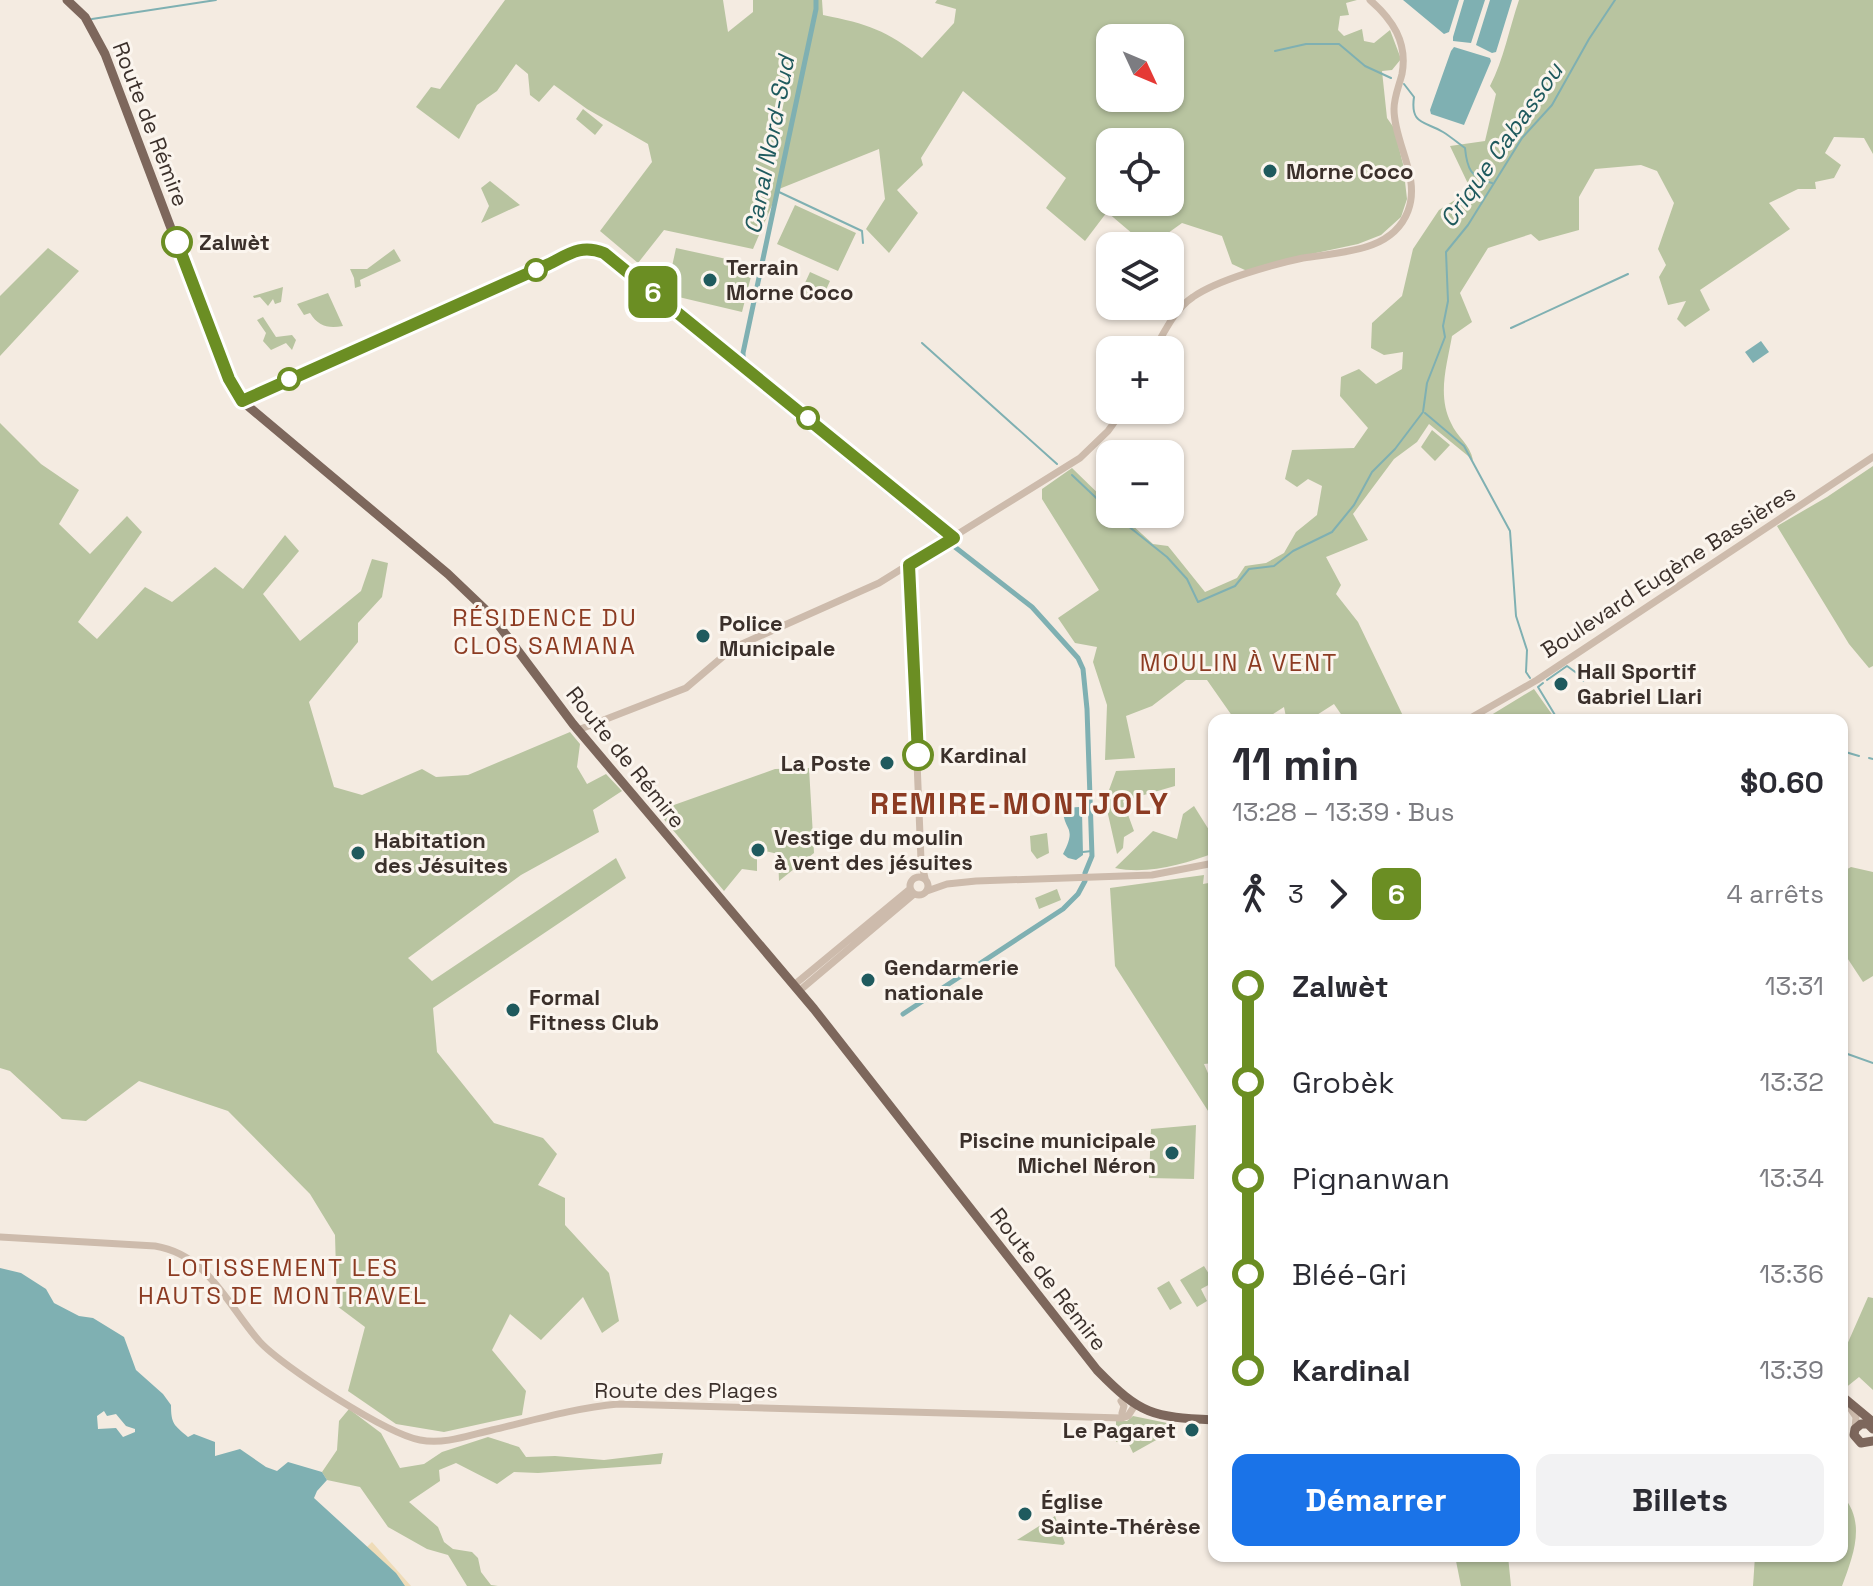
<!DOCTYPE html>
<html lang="fr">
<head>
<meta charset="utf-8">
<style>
	body { margin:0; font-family:"Space Grotesk",sans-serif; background:#f2f2f3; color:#2b2b33; height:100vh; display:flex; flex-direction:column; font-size:30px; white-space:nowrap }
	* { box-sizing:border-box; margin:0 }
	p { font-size:26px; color:#7c7c81 }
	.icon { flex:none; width:44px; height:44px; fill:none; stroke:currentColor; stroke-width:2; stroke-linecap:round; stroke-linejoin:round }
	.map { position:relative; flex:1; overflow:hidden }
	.side { position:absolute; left:1208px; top:714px; width:640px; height:848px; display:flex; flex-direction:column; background:#fff; border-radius:16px; box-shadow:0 2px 6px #0004 }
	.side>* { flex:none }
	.badge { padding:0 16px; border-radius:12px; font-size:28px; line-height:52px }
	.needle { width:52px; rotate:134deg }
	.fabs { position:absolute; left:1096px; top:24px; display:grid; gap:16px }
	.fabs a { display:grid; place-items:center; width:88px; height:88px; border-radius:16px; background:#fff; box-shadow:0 2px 6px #0004; font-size:40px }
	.map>.badge { position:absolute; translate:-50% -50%; box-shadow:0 0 0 4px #fff }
	.legs { display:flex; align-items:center; gap:12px; height:88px; padding:0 24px; font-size:26px }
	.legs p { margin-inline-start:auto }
	.head { display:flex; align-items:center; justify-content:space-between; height:136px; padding:0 24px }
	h1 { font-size:44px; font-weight:700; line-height:60px }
	.button { display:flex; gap:16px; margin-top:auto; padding:16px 24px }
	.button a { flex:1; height:92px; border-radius:16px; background:#1a73e8; color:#fff; font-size:32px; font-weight:700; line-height:92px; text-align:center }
	.button a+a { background:#f2f2f3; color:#2b2b33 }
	ul { padding:0 24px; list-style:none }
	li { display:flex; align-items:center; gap:28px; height:96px; font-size:30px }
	li i { display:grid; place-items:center; width:12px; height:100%; margin:0 10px; background:currentColor }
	li i::after { content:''; width:20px; height:20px; margin:-10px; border:6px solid; border-radius:50%; background:#fff }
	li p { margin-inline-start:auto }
	li:first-child i { background:linear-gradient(#0000 50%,currentColor 0) }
	li:last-child i { background:linear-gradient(currentColor 50%,#0000 0) }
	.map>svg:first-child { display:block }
	.green { fill:#b8c4a0; fill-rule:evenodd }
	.sand { fill:#efdcb8 }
	.water { fill:#7fb0b2; fill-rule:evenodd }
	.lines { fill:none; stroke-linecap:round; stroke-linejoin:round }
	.stream { stroke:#7fb0b2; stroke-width:2 }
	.canal { stroke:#7fb0b2; stroke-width:5 }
	.minor { stroke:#cdbbac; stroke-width:7 }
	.major { stroke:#7d675c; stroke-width:9 }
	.line-1-casing { stroke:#fff; stroke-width:18 }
	.line-1 { stroke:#6b8e23; stroke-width:12 }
	.poi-dot { fill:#1f5a5e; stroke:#fbf5ee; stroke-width:3 }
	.stop-1-dot { fill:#fff; stroke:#6b8e23; stroke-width:4 }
	.labels { text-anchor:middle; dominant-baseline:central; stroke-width:6; stroke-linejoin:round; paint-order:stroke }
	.street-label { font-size:22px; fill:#3b302b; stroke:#fbf5ee }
	.poi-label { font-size:22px; font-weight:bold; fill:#3b302b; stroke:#fbf5ee; text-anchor:start }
	.stop-label { font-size:22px; font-weight:bold; fill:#3b302b; stroke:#fbf5ee; text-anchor:start }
	.water-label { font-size:24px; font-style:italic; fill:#1f5a5e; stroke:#fbf5ee }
	.neighbourhood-label { font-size:24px; letter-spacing:2px; fill:#8c3b22; stroke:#fbf5ee }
	.district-label { font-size:30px; font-weight:bold; letter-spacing:2px; fill:#8c3b22; stroke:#fbf5ee }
</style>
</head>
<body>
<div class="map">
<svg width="1873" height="1586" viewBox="0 0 1873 1586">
	<rect width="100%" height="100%" fill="#f4ebe1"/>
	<path class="green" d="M505,0h218l5,32 25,-20v-12h69l1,15c45,9 63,15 99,43l32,-35 2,-14 -21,-6 2,-3h420l-11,3 3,12 -9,1 -2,14 6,6 18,-7 2,12 10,2 16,-13 11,29 -9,11 -10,1 5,47 7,10 9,36 4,35 -6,18 -20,18 -23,9 -70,15 -41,12 -15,-7 -10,-28 -40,-13 -25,18 -23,-6 -27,-23 -22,29 -39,-33 20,-30 -103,-87 -42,67 2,7 -26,25 21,23 -29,40 -23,-24 19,-30 -6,-50 -100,40 -26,60 -89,-19 -26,33 -38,-32 52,-69 -4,-18 -61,-35 -33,-24 -15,17 -9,-7 -2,-21 -12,-10 -19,27 -20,14 -18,34 -43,-32 15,-20 9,2zM1110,38h60v60h-60zM1110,142h60v60h-60z
		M1519,0h354v154l-9,-16 -30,-1 -9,16 16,12 -7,13 -19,4 1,7h-18l-29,14 21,26 -90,61 10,20 -25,17 -8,-8 9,-18 -18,4 -9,-28 7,-12 -8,-16 16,-46 -17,-32 -16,-6 -46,4 -16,28v33l-40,11 -8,-7 -43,14 -28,45 12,29 -20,14c-5,29 -15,59 -1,87 6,14 19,21 22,37l-44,-36 -12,18 -23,17 -41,55 15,26 -42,17 15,28 -5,9 22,28 47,98h-60l-11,-16 -25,16h-28l5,-3 -2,-10 -20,13h-29l-28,-40h-21l-34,26 -26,10 9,42 -30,2 2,-55 -14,-43 4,-15 -22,-4 -17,-25 41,-28 -57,-91v-10l30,-21 38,37v9h10l33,30 15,2 37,46 32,-14 8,-12 21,-3 18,-10 12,-21 21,-17 5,-29 -14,-7 -11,8 -12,-8 7,-29 62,-2 14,-20 -28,-32 1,-19 18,-8 17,15 26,-15 1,-17 -19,3 -13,-7 1,-25 30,-27 11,-47 26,-39 32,-20 -21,-44 35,-5 11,-47 -6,-8c14,-27 19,-57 29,-86z
		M583,109l20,16 -8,10 -19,-16z
		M490,181l30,24 -39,18 8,-17 -8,-18z
		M795,205l61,28 -18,38 -61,-27z
		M48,248l31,23 -79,85v-60z
		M676,248l78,17 -12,47 -76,-18z
		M394,249l7,12 -41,19 1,6 -6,2 -1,-10 -4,-9h17z
		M810,272l20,9 -10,22 -20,-9z
		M283,287l-2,15 -6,2 -2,-5 -5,7 -8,-9 -6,1 -1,-2z
		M328,293l15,33c-15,3 -25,0 -33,-13l-6,2 -7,-11z
		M263,317l13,20 16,-2 4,5 -4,10 -6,-7 -15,7 -8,-9 3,-8 -9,-13z
		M0,423l41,41 38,26 -20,34 31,30 37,-38 15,16 -64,90 19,17 48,-52 27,15 43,-35 28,22 42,-54 14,16 -36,43 37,47 61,-50 11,-32 16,4 -6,34 -24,26v19l-49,60 25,85 28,8 60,-26 14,8 32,-2 102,-43 10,12 -3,23 10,17 19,-10 16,17 -29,19 6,22 -78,43 -113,83 24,23 184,-123 10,20 -193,130 4,44 57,71 49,15 14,16 -19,31 27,13v27l44,48 10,48 -17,12 -19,-36 -42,43 -31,-26 -18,36 34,41 -4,24 -78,17 -48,-8 -48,-33 17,-64 -28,-21 -2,-71 -25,-41 -82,-83 -89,-30 -53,40 -24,-2 -52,-48 -10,-3z
		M1432,430l18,15 -15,16 -14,-14z
		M1873,466v200l-4,2 -20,-24 -72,-118 50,-29z
		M1534,689l22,31h-73z
		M809,768l5,85 -35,28 -1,-27 -21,-5v22l-15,-2 -18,22 -67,-80 118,-42z
		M1175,768v18l-52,15 11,30 -10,6 -1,11 -6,6 -12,-53 11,-30z
		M1194,806l20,32v15c-29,11 -67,22 -99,15l38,-37 24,8 6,-25z
		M1047,833l2,20 -12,6 -6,-8 -1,-15z
		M1851,867l22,5v104l-10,6 -21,-32v-78z
		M1204,875l-1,9 11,-2v181l-10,1 10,23v27h-4l-95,-148 -5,-78z
		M1057,889l4,11 -22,9 -4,-11z
		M1196,1125l-2,54 -45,-1 2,-49z
		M1204,1266l10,16 -13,7 6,12 -10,6 -17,-27z
		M1169,1281l13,22 -12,7 -13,-22z
		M1868,1297l5,1v92l-14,-13 -15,12 -2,-33z
		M349,1409l32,24 19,35 24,-4 18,-12 46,-15 31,10 7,10 29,-1 49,4 59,-7 -2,11 -123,9 -24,-1 -17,12 -41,-21 -17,7 1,11 -31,21 29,25 6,15 9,7 19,3 6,6 3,14 10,13 7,1h-31l-19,-31 -21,-6 -39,-22 -28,-40 -33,-7 -5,-8 15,-22 2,-29z
		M1133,1416l34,7 2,2 -2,9 -34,19 -7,-15 -10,4v-21h11z
		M1842,1495c25,27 11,61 0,91h-89l2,-30h87z
		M1055,1516l10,27 -2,2 -46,-5z
		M1455,1556h53l3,30h-50z"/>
	<path class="sand" d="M372,1542l39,44h-17l-27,-39z"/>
	<path class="water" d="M1403,0h56l-10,32 -5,2z
		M1464,0h21l-14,43 -18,-2v-4z
		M1490,0h22l-16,52 -4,1 -16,-8z
		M1454,47l36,11 1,3 -27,64 -33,-11 -1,-4 21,-59z
		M1761,341l8,11 -16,11 -8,-11z
		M1079,807l3,4 1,44 -7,5 -8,-2 -5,-4c15,-29 0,-22 0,-46z
		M0,1268l21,5 25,16 8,14 25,13 14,2 31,19 12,33 27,24 8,11c0,19 3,20 17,32l6,-3 21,8v14l25,-7 26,18 11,4 11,-9 34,10 5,8 -10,11 -3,7 82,75 9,13h-405zM104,1411l3,5 9,-2 10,12 9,3v3l-12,5 -7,-9 -18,1 -1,-13z"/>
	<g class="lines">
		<path class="stream" d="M92,19l124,-19
			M1275,51l31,-7h33l26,22 26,12
			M1404,84l10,13c-4,28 11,24 29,35 8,5 15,11 22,16 2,21 6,30 27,35
			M779,192l83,39 1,12
			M1511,328l117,-54
			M922,343l135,121
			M1425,413l39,33 46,85 6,85 11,34 -1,22 4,6
			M1072,475l38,36
			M1113,514l54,43 20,22 11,23 37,-16 14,-17 25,-3 19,-15 39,-19 22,-27 18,-33 23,-23 28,-37 4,-29 18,-46 -2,-11 5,-25 -2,-49 22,-27 54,-87 30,-33 37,-66 26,-39
			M1580,677l3,4
			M1547,680l20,-14 11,8
			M1543,683l-5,4 20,33
			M1842,751l17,5
			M1869,758l4,1
			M1083,852l9,-1
			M1842,1052l31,11"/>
		<path class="canal" d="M816,0v9l-73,344c0,23 5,25 22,39l179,146
			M951,544l81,63 46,51 5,11 4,40 5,147 -7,17
			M903,1014l160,-105 15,-15 7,-13"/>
		<path class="minor" d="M1154,350c11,-19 21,-41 39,-53 24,-17 81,-33 110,-39 36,-6 89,-5 105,-47 13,-34 -14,-68 -14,-102 0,-12 5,-23 8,-35 6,-32 -10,-55 -32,-74
			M909,565l12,295 4,18
			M1467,720l70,-40 336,-223
			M578,730l108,-42 47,-40 146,-65 201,-125 28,-27 15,-21
			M910 886a9 9 0 1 1 18 0a9 9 0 1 1-18 0Z
			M927,891l20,-7 29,-3 176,-6 62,-12
			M794,985l116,-96
			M799,991l115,-97
			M0,1237l155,9c54,9 72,59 105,96 23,25 127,92 160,98 24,5 50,-5 72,-10 42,-10 83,-22 126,-26l504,14 6,-2 7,-11
			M1121,1401l3,5 -2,7
			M1847,1403l9,14 -1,11"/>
		<path class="major" d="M67,0l18,17 20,37 117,309 20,38 206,173 43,41 82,109 241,285 283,361c44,45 55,47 117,50
			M1844,1398l29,24
			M1873,1429l-5,-5h-7l-6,5 -1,6 7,8 12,-2"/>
	</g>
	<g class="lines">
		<g class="line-1-casing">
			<path id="line-1" d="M177,242l52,137 13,22 307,-137c20,-10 32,-20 55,-11l350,285 -45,27 9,190"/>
		</g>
		<use href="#line-1" class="line-1"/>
	</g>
	<g class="poi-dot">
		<circle cx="1270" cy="171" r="8"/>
		<circle cx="710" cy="280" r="8"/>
		<circle cx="703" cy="636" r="8"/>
		<circle cx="1561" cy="684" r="8"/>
		<circle cx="887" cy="763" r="8"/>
		<circle cx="758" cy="850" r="8"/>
		<circle cx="358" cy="853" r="8"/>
		<circle cx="868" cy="980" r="8"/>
		<circle cx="513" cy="1010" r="8"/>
		<circle cx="1172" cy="1153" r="8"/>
		<circle cx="1192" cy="1430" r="8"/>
		<circle cx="1025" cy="1514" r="8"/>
	</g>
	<g class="stop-1-dot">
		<circle cx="177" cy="242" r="14"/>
		<circle cx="536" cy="270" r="10"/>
		<circle cx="289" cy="379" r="10"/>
		<circle cx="808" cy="418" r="10"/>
		<circle cx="918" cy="755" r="14"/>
	</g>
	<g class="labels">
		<g class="street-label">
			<text transform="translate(151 124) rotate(69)">Route de Rémire</text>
			<text transform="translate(1668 571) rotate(-33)">Boulevard Eugène Bassières</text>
			<text transform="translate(626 757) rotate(51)">Route de Rémire</text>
			<text transform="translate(1049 1279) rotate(52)">Route de Rémire</text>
			<text x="686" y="1390">Route des Plages</text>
		</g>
		<g class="poi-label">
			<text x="1286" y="171">Morne Coco</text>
			<text x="726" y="267">Terrain<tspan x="726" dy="25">Morne Coco</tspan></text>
			<text x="719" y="623">Police<tspan x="719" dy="25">Municipale</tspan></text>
			<text x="1577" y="671">Hall Sportif<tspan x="1577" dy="25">Gabriel Llari</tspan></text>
			<text x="871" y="763" text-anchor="end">La Poste</text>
			<text x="774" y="837">Vestige du moulin<tspan x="774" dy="25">à vent des jésuites</tspan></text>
			<text x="374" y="840">Habitation<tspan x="374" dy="25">des Jésuites</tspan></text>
			<text x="884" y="967">Gendarmerie<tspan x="884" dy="25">nationale</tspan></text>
			<text x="529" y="997">Formal<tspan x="529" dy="25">Fitness Club</tspan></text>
			<text x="1156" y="1140" text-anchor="end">Piscine municipale<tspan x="1156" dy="25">Michel Néron</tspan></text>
			<text x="1176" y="1430" text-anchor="end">Le Pagaret</text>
			<text x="1041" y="1501">Église<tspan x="1041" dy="25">Sainte-Thérèse</tspan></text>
		</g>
		<g class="stop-label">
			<text x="199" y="242">Zalwèt</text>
			<text x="940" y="755">Kardinal</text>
		</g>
		<g class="water-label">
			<text transform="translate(769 145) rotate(-79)">Canal Nord-Sud</text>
			<text transform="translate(1501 145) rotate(-55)">Crique Cabassou</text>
		</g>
		<g class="neighbourhood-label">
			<text x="545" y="617">RÉSIDENCE DU<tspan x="545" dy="28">CLOS SAMANA</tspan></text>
			<text x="1239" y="662">MOULIN À VENT</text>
			<text x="283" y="1267">LOTISSEMENT LES<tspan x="283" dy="28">HAUTS DE MONTRAVEL</tspan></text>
		</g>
		<g class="district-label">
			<text x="1020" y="803">REMIRE-MONTJOLY</text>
		</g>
	</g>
</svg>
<div class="fabs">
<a><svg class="needle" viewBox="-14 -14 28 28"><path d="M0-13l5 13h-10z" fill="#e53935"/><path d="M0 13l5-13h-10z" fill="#7c7c81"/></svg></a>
<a><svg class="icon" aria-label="locate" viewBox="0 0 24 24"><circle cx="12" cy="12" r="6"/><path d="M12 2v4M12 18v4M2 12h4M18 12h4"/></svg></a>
<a><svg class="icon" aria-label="layers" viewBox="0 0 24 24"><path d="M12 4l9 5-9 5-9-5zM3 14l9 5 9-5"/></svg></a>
<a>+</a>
<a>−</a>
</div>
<b class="badge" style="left:653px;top:292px;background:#6b8e23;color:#fff">6</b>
<section class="side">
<div class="head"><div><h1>11 min</h1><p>13:28 – 13:39 · Bus</p></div><b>$0.60</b></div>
<div class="legs"><svg class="icon" aria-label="walk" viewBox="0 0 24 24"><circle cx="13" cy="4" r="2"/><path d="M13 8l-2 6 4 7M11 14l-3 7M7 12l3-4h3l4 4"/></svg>3<svg class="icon" aria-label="forward" viewBox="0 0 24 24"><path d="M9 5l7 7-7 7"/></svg><b class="badge" style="background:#6b8e23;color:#fff">6</b><p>4 arrêts</p></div>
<ul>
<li><i style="color:#6b8e23"></i><b>Zalwèt</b><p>13:31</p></li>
<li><i style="color:#6b8e23"></i><span>Grobèk</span><p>13:32</p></li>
<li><i style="color:#6b8e23"></i><span>Pignanwan</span><p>13:34</p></li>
<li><i style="color:#6b8e23"></i><span>Bléé-Gri</span><p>13:36</p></li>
<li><i style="color:#6b8e23"></i><b>Kardinal</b><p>13:39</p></li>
</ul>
<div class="button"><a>Démarrer</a><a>Billets</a></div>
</section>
</div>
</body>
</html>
